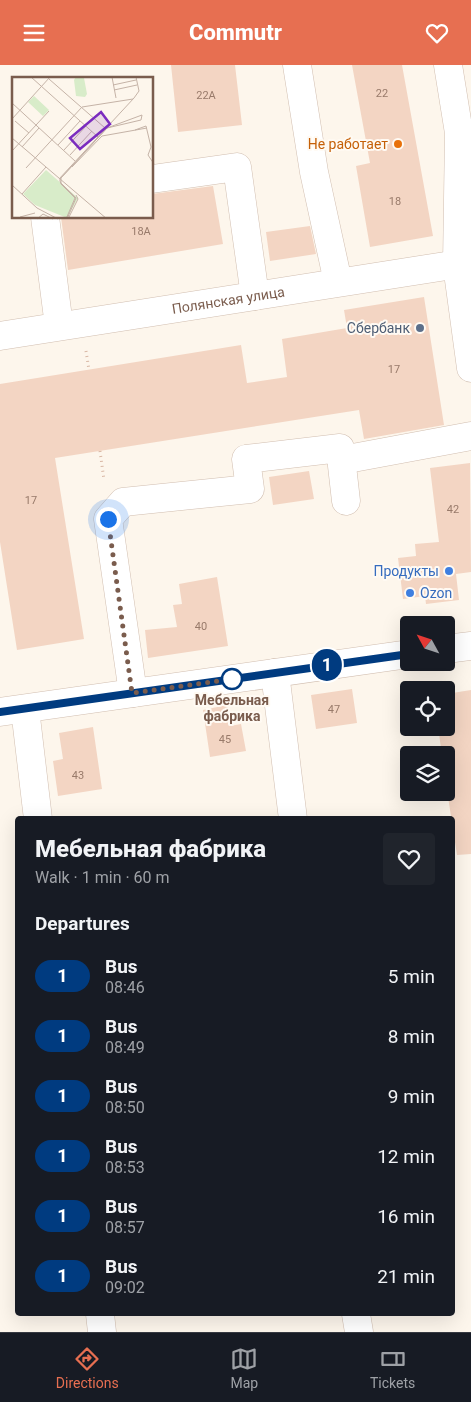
<!DOCTYPE html>
<html lang="en">
<head>
<meta charset="utf-8">
<style>
	body { margin:0; font-family:Roboto,sans-serif; background:#20242c; color:#f1f3f6; height:100vh; display:flex; flex-direction:column; font-size:19px; white-space:nowrap }
	* { box-sizing:border-box; margin:0 }
	p { font-size:16px; color:#9ea1a6 }
	.icon { flex:none; width:28px; height:28px; fill:none; stroke:currentColor; stroke-width:2; stroke-linecap:round; stroke-linejoin:round }
	.map { position:relative; flex:1; overflow:hidden }
	.sheet { position:absolute; left:15px; top:751px; width:440px; height:500px; display:flex; flex-direction:column; background:#171b24; border-radius:5px; box-shadow:0 5px 20px #0002 }
	.sheet>* { flex:none }
	.badge { padding:0 10px; border-radius:16px; font-size:18px; line-height:32px }
	.needle { width:32px; rotate:310deg }
	.controls { position:absolute; left:400px; top:551px; display:grid; gap:10px }
	.controls a { display:grid; place-items:center; width:55px; height:55px; border-radius:5px; background:#171b24; box-shadow:0 5px 20px #0002; font-size:25px }
	.you { position:absolute; width:25px; height:25px; margin:-12px; border:4px solid #fff; border-radius:50%; background:#1a73e8; box-shadow:0 0 0 8px #1a73e833 }
	.map>.badge { position:absolute; translate:-50% -50%; box-shadow:0 0 0 2px #fff }
	h2 { padding:0 20px; font-size:19px; line-height:45px }
	.round { display:grid; place-items:center; flex:none; width:52px; height:52px; border-radius:5px; background:#20242c }
	.overview { display:flex; align-items:center; justify-content:space-between; height:85px; padding:0 20px }
	h1 { font-size:24px; font-weight:800; line-height:38px }
	ul { padding:0; list-style:none }
	li { display:flex; align-items:center; gap:15px; height:60px; padding:0 20px }
	li div { flex:1 }
	li b { display:block; font-size:19px }
	li em { font-style:normal }
	li .badge { min-width:55px; font-weight:700; text-align:center }
	header { display:flex; justify-content:space-between; align-items:center; height:65px; padding:0 20px; background:#e76f51; color:#fff; font-size:22px; font-weight:800 }
	.tabs { display:flex; justify-content:space-around; align-items:center; height:70px; border-top:1px solid #363941; background:#171b24; font-size:14px; color:#9ea1a6 }
	.tabs a { display:grid; justify-items:center; gap:2px }
	.tabs .selected { color:#e76f51 }
	.map>svg:first-child { display:block }
	.building { fill:#f3d5c3 }
	.lines { fill:none; stroke-linecap:round; stroke-linejoin:round }
	.minor-casing { stroke:#d1beb0; stroke-width:29 }
	.path { stroke:#d9b8a5; stroke-width:3; stroke-dasharray:1 4; stroke-linecap:butt }
	.minor { stroke:#fff; stroke-width:28 }
	.line-casing { stroke:#fff; stroke-width:11 }
	.line { stroke:#003b80; stroke-width:8 }
	.walk { stroke:#7a5c4d; stroke-width:5; stroke-dasharray:0 9 }
	.food-dot { fill:#e8710a; stroke:#fffaf3; stroke-width:2 }
	.service-dot { fill:#5c6f8a; stroke:#fffaf3; stroke-width:2 }
	.shop-dot { fill:#3f7fe0; stroke:#fffaf3; stroke-width:2 }
	.stop-dot { fill:#fff; stroke:#003b80; stroke-width:2.5 }
	.labels { text-anchor:middle; dominant-baseline:central; stroke-width:4; stroke-linejoin:round; paint-order:stroke }
	.number-label { font-size:11px; fill:#987a6a }
	.food-label { font-size:14px; fill:#c56008; stroke:#fffaf3; text-anchor:end }
	.street-label { font-size:14px; fill:#7a5c4d; stroke:#fffaf3 }
	.service-label { font-size:14px; fill:#4e5e75; stroke:#fffaf3; text-anchor:end }
	.shop-label { font-size:14px; fill:#366cbe; stroke:#fffaf3; text-anchor:end }
	.stop-label { font-size:14px; font-weight:bold; fill:#7a5c4d; stroke:#fffaf3 }
	.inset-road { fill:none; stroke:#c5b3a7; stroke-width:1 }
	.view { fill:#7b2cbf; fill-opacity:0.15; stroke:#7b2cbf; stroke-width:2.5 }
	.inset-edge { fill:none; stroke:#7a5c4d; stroke-width:2.5 }
</style>
</head>
<body>
<header><svg class="icon" aria-label="menu" viewBox="0 0 24 24"><path d="M4 6h16M4 12h16M4 18h16"/></svg>Commutr<svg class="icon" aria-label="heart" viewBox="0 0 24 24"><path d="M12 20l-8-8c-3-5 5-10 8-4 3-6 11-1 8 4z"/></svg></header>
<div class="map">
<svg width="471" height="1267" viewBox="0 0 471 1267">
	<rect width="100%" height="100%" fill="#fdf6ec"/>
	<path class="building" d="M171,0h64l7,60 -64,7z
		M352,0h50l31,171 -63,11 -14,-81 14,-3z
		M213,121l10,58 -155,26 -7,-53h91v-23z
		M310,161l6,28 -46,7 -4,-29z
		M424,232l20,128 -80,14 -5,-29 -304,48 29,181 -67,11 -17,-108v-158l241,-39 6,38 40,-6 -5,-38 65,-11 -3,-18z
		M470,398l1,109 -15,2 3,26 -33,4 -1,-8 -22,3 -5,-41 18,-2 -1,-12 24,-2 -9,-74z
		M309,406l5,28 -41,6 -4,-28z
		M217,512l11,69 -80,12 -3,-28 32,-3 -4,-22 9,-1 -3,-20z
		M352,624l5,34 -41,6 -5,-34z
		M471,625v164l-14,1 -11,-71v-29h-4l-4,-28h8v-33z
		M227,640l3,21 11,-2 5,27 -36,6 -7,-47z
		M93,662l9,62 -44,7 -5,-35 10,-2 -4,-26z"/>
	<g class="lines">
		<g class="minor-casing">
			<g id="minor">
				<path d="M297,0l17,107 24,110"/>
				<path d="M448,0l11,68 -2,132 14,103"/>
				<path d="M152,114l85,-12 18,129"/>
				<path d="M45,152l14,109"/>
				<path id="s1" d="M0,271l471,-74"/>
				<path d="M342,395l129,-24"/>
				<path d="M446,584l25,-3"/>
				<path d="M275,608l18,146"/>
				<path d="M133,628l-25,-174 15,-17 127,-13 -4,-30 94,-11 6,53"/>
				<path d="M25,644l13,110"/>
				<path d="M0,647l409,-58"/>
				<path d="M100,1249l2,18"/>
				<path d="M356,1249l3,18"/>
			</g>
		</g>
		<path class="path" d="M86,286l3,19
			M100,386l4,29"/>
		<use href="#minor" class="minor"/>
	</g>
	<g class="lines">
		<g class="line-casing">
			<path id="line" d="M0,647l409,-58"/>
		</g>
		<use href="#line" class="line"/>
		<path class="walk" d="M108,454l24,174 100,-14"/>
	</g>
	<circle class="food-dot" cx="398" cy="79" r="5"/>
	<circle class="service-dot" cx="420" cy="263" r="5"/>
	<g class="shop-dot">
		<circle cx="449" cy="506" r="5"/>
		<circle cx="410" cy="528" r="5"/>
	</g>
	<circle class="stop-dot" cx="232" cy="614" r="10"/>
	<g class="labels">
		<g class="number-label">
			<text x="382" y="28">22</text>
			<text x="206" y="30">22А</text>
			<text x="395" y="136">18</text>
			<text x="141" y="166">18А</text>
			<text x="394" y="304">17</text>
			<text x="31" y="435">17</text>
			<text x="453" y="444">42</text>
			<text x="201" y="561">40</text>
			<text x="334" y="644">47</text>
			<text x="225" y="674">45</text>
			<text x="78" y="710">43</text>
		</g>
		<g class="food-label">
			<text x="388" y="79">Не работает</text>
		</g>
		<g class="street-label">
			<text stroke="none"><textPath href="#s1" startOffset="231">Полянская улица</textPath></text>
		</g>
		<g class="service-label">
			<text x="410" y="263">Сбербанк</text>
		</g>
		<g class="shop-label">
			<text x="439" y="506">Продукты</text>
			<text x="420" y="528" text-anchor="start">Ozon</text>
		</g>
		<g class="stop-label">
			<text x="232" y="635">Мебельная<tspan x="232" dy="16">фабрика</tspan></text>
		</g>
	</g>
	<g transform="translate(12 12)">
		<rect width="141" height="141" fill="#fdf6ec"/>
		<path d="M64,0l8,1 3,16 -2,3 -9,-1 -2,-16zM22,19l15,14 -6,6 -15,-14zM34,93l32,28 -11,20 -32,-13 -12,-11z" fill="#d8ecc9"/>
		<path class="inset-road" d="M19,0l67,60M100,0l4,21M37,2l56,49M101,8l23,-5M102,13l23,-5M0,26l63,58M0,42l38,-42M3,44l14,12M123,53l11,-4 5,21 -3,8 6,9M0,61l95,81M46,68l22,-24M10,70l17,-19M52,73l22,-24M0,74l37,-40M58,78l22,-24M60,90l30,-31 45,-8M14,91l56,-61 51,-8M47,102l75,-81 5,-7 -3,-14M0,108l25,23 21,11M10,117l24,-27M8,140l15,-4M25,142l6,-5 10,5M54,142l9,-21 -14,-14 -1,-3v-2l47,-51 35,-13 -1,5 -34,8 -46,50v5l15,15 -9,21M56,142l10,-20 -2,-4"/>
		<path class="view" d="M89,35l9,12 -30,25 -10,-11z"/>
		<rect width="141" height="141" class="inset-edge"/>
	</g>
</svg>
<div class="controls">
<a><svg class="needle" viewBox="-14 -14 28 28"><path d="M0-13l5 13h-10z" fill="#e53935"/><path d="M0 13l5-13h-10z" fill="#9ea1a6"/></svg></a>
<a><svg class="icon" aria-label="locate" viewBox="0 0 24 24"><circle cx="12" cy="12" r="6"/><path d="M12 2v4M12 18v4M2 12h4M18 12h4"/></svg></a>
<a><svg class="icon" aria-label="layers" viewBox="0 0 24 24"><path d="M12 4l9 5-9 5-9-5zM3 14l9 5 9-5"/></svg></a>
</div>
<div class="you" style="left:108px;top:454px"></div>
<b class="badge" style="left:327px;top:600px;background:#003b80;color:#fff">1</b>
<section class="sheet">
<div class="overview"><div><h1>Мебельная фабрика</h1><p>Walk · 1 min · 60 m</p></div><a class="round"><svg class="icon" aria-label="heart" viewBox="0 0 24 24"><path d="M12 20l-8-8c-3-5 5-10 8-4 3-6 11-1 8 4z"/></svg></a></div>
<h2>Departures</h2>
<ul>
<li><span class="badge" style="background:#003b80;color:#fff">1</span><div><b>Bus</b><p>08:46</p></div><em>5 min</em></li>
<li><span class="badge" style="background:#003b80;color:#fff">1</span><div><b>Bus</b><p>08:49</p></div><em>8 min</em></li>
<li><span class="badge" style="background:#003b80;color:#fff">1</span><div><b>Bus</b><p>08:50</p></div><em>9 min</em></li>
<li><span class="badge" style="background:#003b80;color:#fff">1</span><div><b>Bus</b><p>08:53</p></div><em>12 min</em></li>
<li><span class="badge" style="background:#003b80;color:#fff">1</span><div><b>Bus</b><p>08:57</p></div><em>16 min</em></li>
<li><span class="badge" style="background:#003b80;color:#fff">1</span><div><b>Bus</b><p>09:02</p></div><em>21 min</em></li>
</ul>
</section>
</div>
<nav class="tabs">
<a class="selected"><svg class="icon" aria-label="directions" viewBox="0 0 24 24"><path d="M12 3l9 9-9 9-9-9zM9 14v-3h6M13 9l2 2-2 2"/></svg>Directions</a>
<a><svg class="icon" aria-label="map" viewBox="0 0 24 24"><path d="M3 6l6-2 6 2 6-2v14l-6 2-6-2-6 2zM9 4v14M15 6v14"/></svg>Map</a>
<a><svg class="icon" aria-label="tickets" viewBox="0 0 24 24"><path d="M3 7h18v10H3zM15 7v10"/></svg>Tickets</a>
</nav>
</body>
</html>
